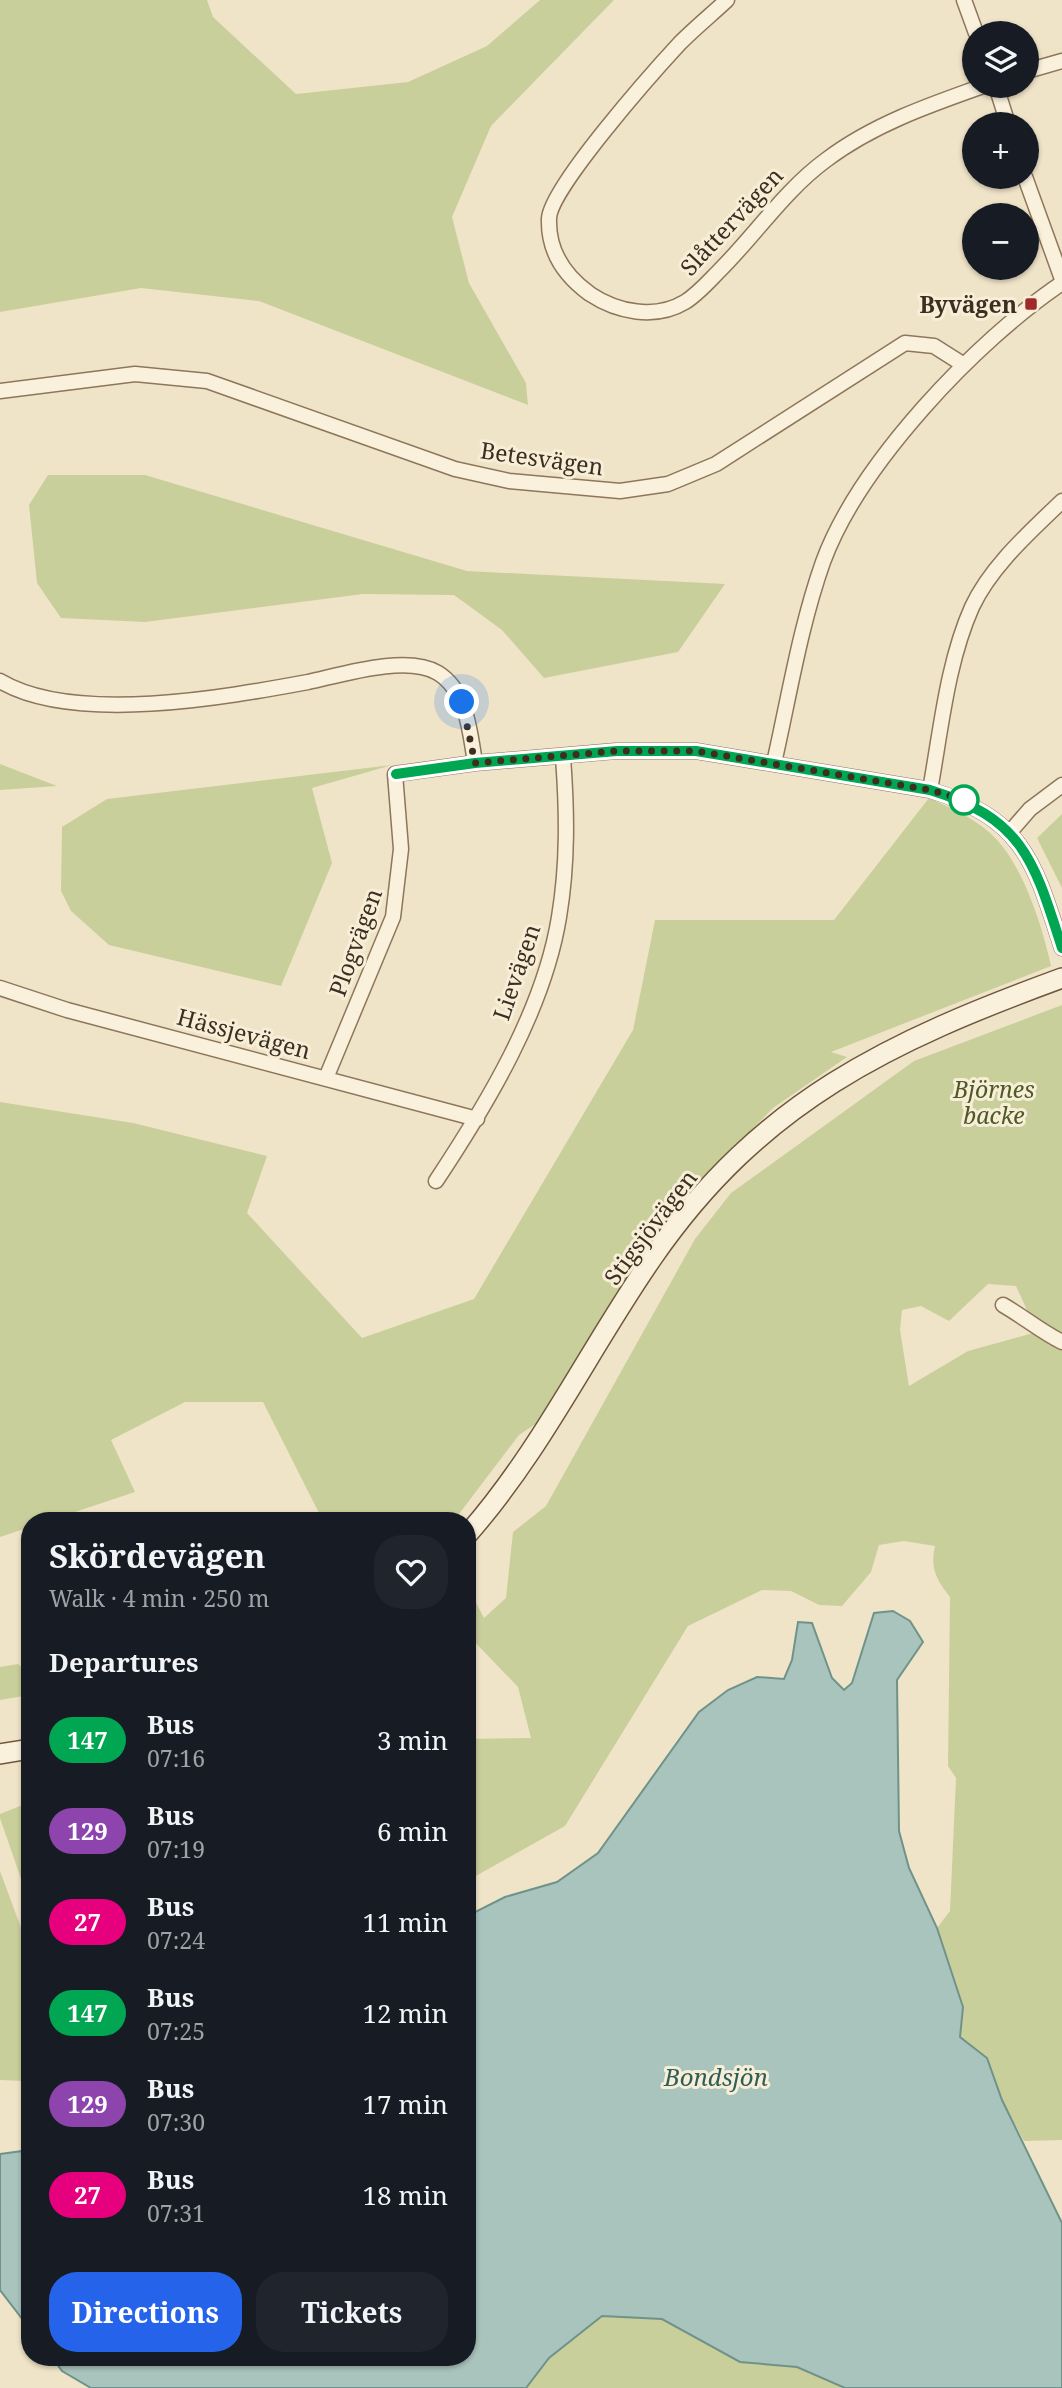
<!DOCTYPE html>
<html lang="en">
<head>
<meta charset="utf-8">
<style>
	body { margin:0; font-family:"Noto Serif",serif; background:#20242c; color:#f1f3f6; height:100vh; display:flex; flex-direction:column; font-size:26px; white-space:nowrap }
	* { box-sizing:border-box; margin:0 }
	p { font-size:23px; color:#9ea1a6 }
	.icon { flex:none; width:38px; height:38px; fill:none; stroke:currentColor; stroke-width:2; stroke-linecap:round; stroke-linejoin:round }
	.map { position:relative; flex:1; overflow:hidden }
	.side { position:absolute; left:21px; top:1512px; width:455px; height:854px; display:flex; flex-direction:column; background:#171b24; border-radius:28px; box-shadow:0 2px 5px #0004 }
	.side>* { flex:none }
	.badge { padding:0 14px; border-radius:23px; font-size:24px; line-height:46px }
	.controls { position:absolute; left:962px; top:21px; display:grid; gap:14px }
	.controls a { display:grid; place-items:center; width:77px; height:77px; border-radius:50%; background:#171b24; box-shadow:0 2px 5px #0004; font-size:35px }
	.you { position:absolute; width:35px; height:35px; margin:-18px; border:5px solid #fff; border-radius:50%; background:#1a73e8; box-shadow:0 0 0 10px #1a73e833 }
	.map>.badge { position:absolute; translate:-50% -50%; box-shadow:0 0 0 4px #fff }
	h2 { padding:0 28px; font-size:26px; line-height:63px }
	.round { display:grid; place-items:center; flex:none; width:74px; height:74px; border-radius:28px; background:#20242c }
	.overview { display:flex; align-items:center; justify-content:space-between; height:119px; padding:0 28px }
	h1 { font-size:33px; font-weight:700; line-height:52px }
	.action { display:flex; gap:14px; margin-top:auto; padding:14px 28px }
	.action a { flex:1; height:80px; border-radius:28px; background:#2563eb; color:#fff; font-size:28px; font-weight:700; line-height:80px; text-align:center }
	.action a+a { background:#20242c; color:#f1f3f6 }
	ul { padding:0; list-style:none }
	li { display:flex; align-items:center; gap:21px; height:91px; padding:0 28px }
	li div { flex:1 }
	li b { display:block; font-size:26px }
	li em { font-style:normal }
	li .badge { min-width:77px; font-weight:700; text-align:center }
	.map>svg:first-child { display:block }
	.green { fill:#c9cf9b; fill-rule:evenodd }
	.water { fill:#a9c4bc; stroke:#6f938a; stroke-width:2 }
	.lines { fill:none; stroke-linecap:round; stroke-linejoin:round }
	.street-casing { stroke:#8d765c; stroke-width:17 }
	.secondary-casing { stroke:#6f573f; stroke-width:22 }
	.street { stroke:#faf1dc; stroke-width:14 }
	.secondary { stroke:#faf1dc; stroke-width:19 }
	.line-casing { stroke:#fff; stroke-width:16 }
	.line { stroke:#00a651; stroke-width:10 }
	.walk { stroke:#3d2e20; stroke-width:7; stroke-dasharray:0 12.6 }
	.poi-dot { fill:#9e2a2b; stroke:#f7eed8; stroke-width:2.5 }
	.stop-dot { fill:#fff; stroke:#00a651; stroke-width:3.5 }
	.labels { text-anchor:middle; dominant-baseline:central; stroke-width:6; stroke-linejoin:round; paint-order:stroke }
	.street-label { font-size:23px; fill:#3d2e20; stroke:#f7eed8 }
	.poi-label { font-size:23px; font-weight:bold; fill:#3d2e20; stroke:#f7eed8; text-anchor:end }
	.park-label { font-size:23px; font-style:italic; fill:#4d5a26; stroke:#f7eed8 }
	.water-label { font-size:24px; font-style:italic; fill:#2f5d5a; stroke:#f7eed8 }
</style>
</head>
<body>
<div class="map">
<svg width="1062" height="2388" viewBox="0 0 1062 2388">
	<rect width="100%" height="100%" fill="#f0e4c8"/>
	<path class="green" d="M0,0h207l6,17 83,77 112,-12 79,-36 53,-46h74l-123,126 -39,91 17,66 57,100 2,22 -269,-104 -118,-13 -141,24z
		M48,475h97l322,96 258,13 -47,68 -134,26 -42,-48 -48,-35 -91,-1 -218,28 -84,-4 -24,-35 -8,-78z
		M0,764l57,22 -57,4z
		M392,765l-80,23 20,75 -51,123 -172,-41 -38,-34 -10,-20 1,-64 45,-28z
		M929,798c22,10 43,19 61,35 32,28 52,92 61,133l-220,86 16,5 -74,51 -69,70 -161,241 -24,16 -60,79 -12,7h-124l-60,-119h-78l-74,38 24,52 -87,29h-18v6l-30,10v-435l133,21 134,33 -20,57 115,125 112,-39 159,-269 22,-110h179z
		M1062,814v74l-25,-50z
		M1062,1005v1135l-38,1 -22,-41 -15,-42 -27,-21 3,-30 -26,-79 13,-17 6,-133 -8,-12 2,-169c-14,-18 -20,-29 -15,-51l-31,-5 -25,4 -8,27 -29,34 -23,-1 -28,-14 -29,-1 -74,36 -123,200 -98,55v-142l64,-1 -13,-51 -51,-53v-49l17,33 22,-20 7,-66 33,-26 149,-267 36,-46 183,-132zM988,1284l28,2 21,46 -69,19 -59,35 -9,-56 2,-20 19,-4 28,15z
		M18,1664l12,11v20l-30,5v-33z
		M30,1802v103l-30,-87v-4z
		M0,1871l30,81v124l-5,5 -25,-1z
		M602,2316l60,3 78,43 57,5 48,21h-319l23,-30z"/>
	<path class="water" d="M893,1611l17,10 13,21 -26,38 2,151 10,37 28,60 26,79 -3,30 27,21 15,42 60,123v165h-217l-48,-21 -57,-5 -78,-43 -60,-3 -53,42 -23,30h-435l-29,-17 -10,-14h415v-441l38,-19 52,-15 41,-29 101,-141 29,-22 29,-13 27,2 8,-19 6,-38 14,1 20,55 12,12 8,-7 22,-70z
		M30,2150v179l-30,-39v-136z"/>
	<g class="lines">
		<g class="street-casing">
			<path id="street" d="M727,0c-15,14 -32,28 -47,43 -25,27 -131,146 -131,176 -1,32 16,57 41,75 27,18 65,26 95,8 13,-8 24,-21 35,-32 36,-36 65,-80 106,-110 46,-35 103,-55 157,-74
				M964,0l12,33
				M1027,71l35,-10
				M996,86l12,38
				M1025,177l37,102
				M0,391l135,-17 72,7 248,88 54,12 111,10 48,-7 48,-20 189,-121 29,3 30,19
				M0,681c74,44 227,16 308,1 33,-7 99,-28 130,-9 29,18 32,59 37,90
				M774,763c15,-66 26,-136 49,-201 36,-98 153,-221 239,-279
				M930,790c11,-60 17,-127 42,-183 19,-41 58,-75 90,-106
				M1010,832l20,-23 32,-24
				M0,988l67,22 410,109
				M326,1078l67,-161 8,-68 -6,-75 80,-11 141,-12h80l234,39c94,29 104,71 132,158
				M436,1181c51,-77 108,-171 123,-264 9,-54 8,-106 4,-160
				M1003,1305c21,12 37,26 59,37"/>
		</g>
		<g class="secondary-casing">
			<path id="secondary" d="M467,1535c75,-85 122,-186 186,-278 108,-156 237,-216 409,-279
				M0,1754l30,-5"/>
		</g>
		<use href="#street" class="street"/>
		<use href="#secondary" class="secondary"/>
	</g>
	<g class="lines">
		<g class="line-casing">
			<path id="line" d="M396,774l79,-11 142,-12h79l234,39c94,29 104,71 132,158"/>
		</g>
		<use href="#line" class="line"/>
		<path class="walk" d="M462,702l13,61 142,-12h79l234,39 34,10"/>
	</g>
	<rect class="poi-dot" x="1024" y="297" width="14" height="14" rx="3.5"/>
	<circle class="stop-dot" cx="964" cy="800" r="14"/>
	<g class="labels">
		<g class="street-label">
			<text transform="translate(731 221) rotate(-47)">Slåttervägen</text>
			<text transform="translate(542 458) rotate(8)">Betesvägen</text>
			<text transform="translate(355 942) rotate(-70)">Plogvägen</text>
			<text transform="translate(516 972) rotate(-71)">Lievägen</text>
			<text transform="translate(244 1033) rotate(15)">Hässjevägen</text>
			<text transform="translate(650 1227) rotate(-53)">Stigsjövägen</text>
		</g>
		<g class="poi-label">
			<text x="1017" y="304">Byvägen</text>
		</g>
		<g class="park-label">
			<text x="994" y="1089">Björnes<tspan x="994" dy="26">backe</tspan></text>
		</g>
		<g class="water-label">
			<text x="716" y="2076">Bondsjön</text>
		</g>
	</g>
</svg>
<div class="controls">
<a><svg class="icon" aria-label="layers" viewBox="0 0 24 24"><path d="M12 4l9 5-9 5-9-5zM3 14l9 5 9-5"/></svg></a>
<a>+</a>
<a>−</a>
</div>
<div class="you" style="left:462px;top:702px"></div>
<section class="side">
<div class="overview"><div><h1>Skördevägen</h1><p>Walk · 4 min · 250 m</p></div><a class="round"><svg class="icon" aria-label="heart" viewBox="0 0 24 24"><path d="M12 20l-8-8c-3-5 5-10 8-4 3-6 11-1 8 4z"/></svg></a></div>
<h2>Departures</h2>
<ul>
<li><span class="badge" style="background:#00a651;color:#fff">147</span><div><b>Bus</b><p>07:16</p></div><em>3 min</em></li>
<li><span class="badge" style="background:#8e44ad;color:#fff">129</span><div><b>Bus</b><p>07:19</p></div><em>6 min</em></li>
<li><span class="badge" style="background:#e6007e;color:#fff">27</span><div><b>Bus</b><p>07:24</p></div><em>11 min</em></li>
<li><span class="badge" style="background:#00a651;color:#fff">147</span><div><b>Bus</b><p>07:25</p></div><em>12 min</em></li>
<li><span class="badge" style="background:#8e44ad;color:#fff">129</span><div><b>Bus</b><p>07:30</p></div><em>17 min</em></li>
<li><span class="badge" style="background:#e6007e;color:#fff">27</span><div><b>Bus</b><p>07:31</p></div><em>18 min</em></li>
</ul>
<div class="action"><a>Directions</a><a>Tickets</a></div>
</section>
</div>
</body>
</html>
